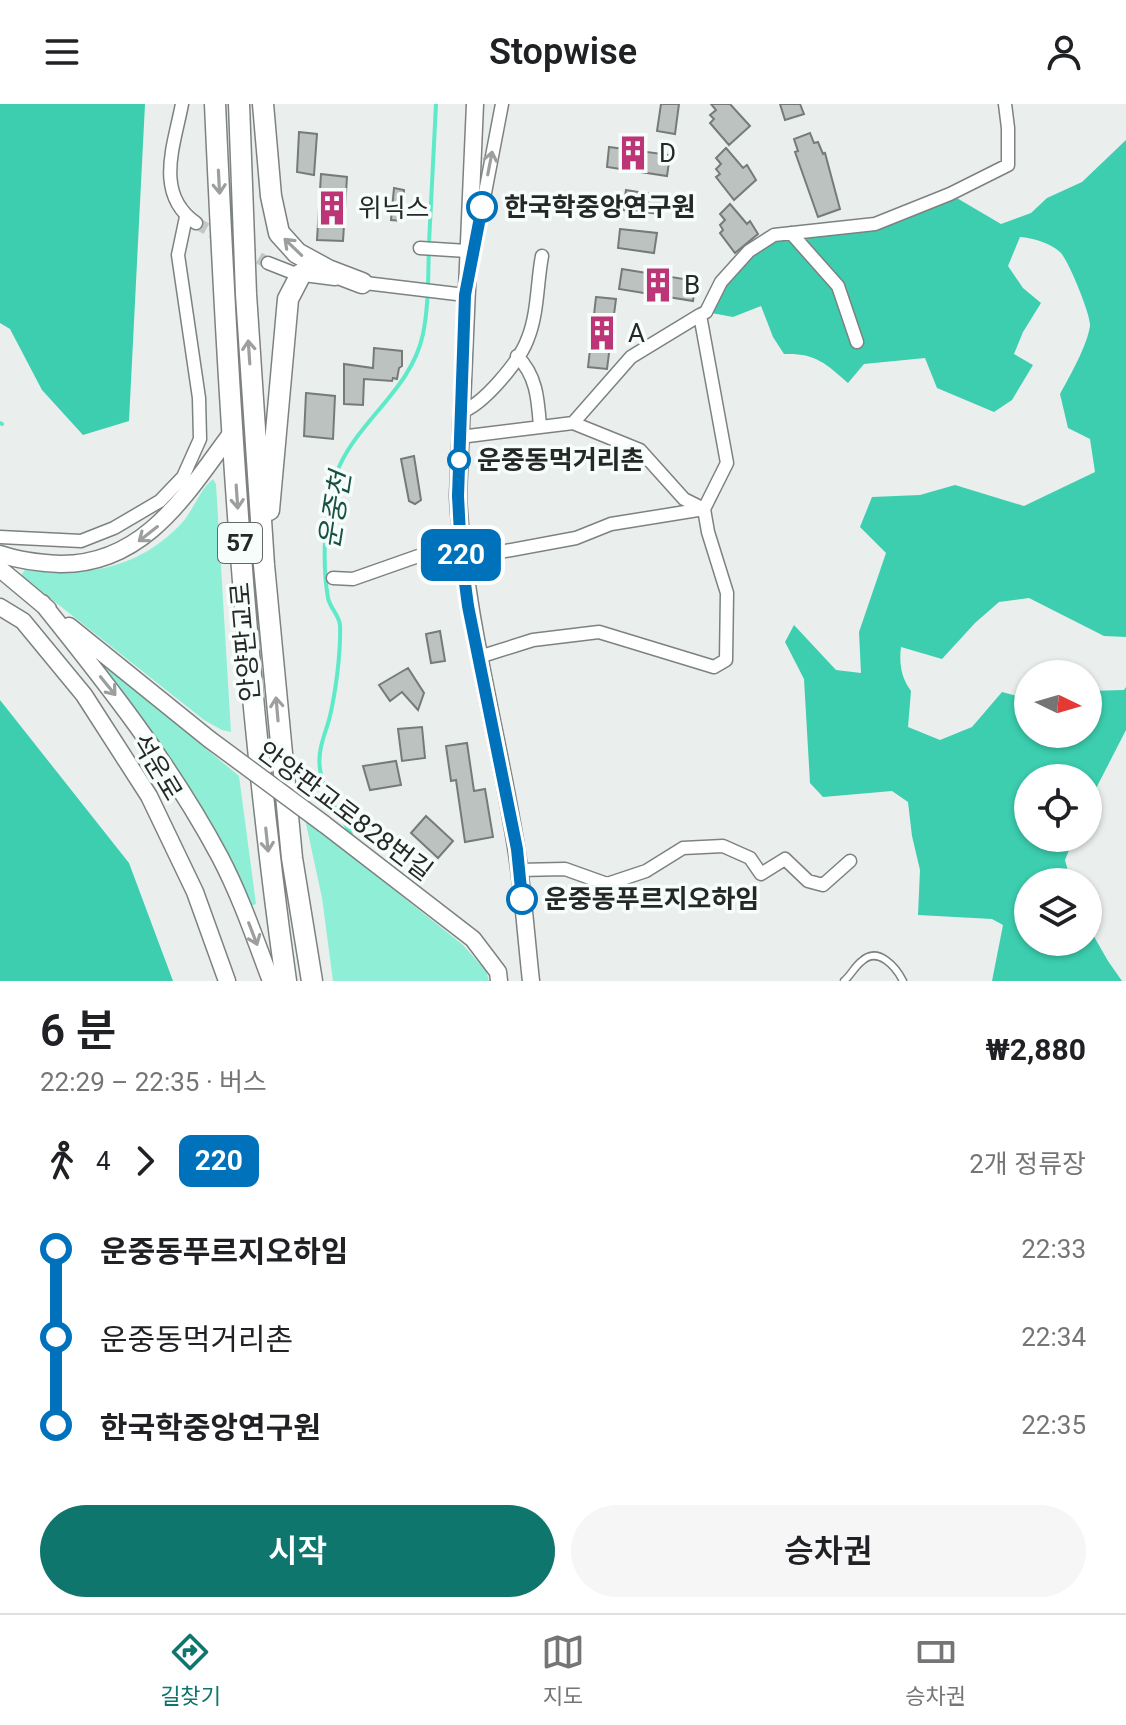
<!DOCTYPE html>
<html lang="ko">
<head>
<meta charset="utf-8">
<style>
	body { margin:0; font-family:Roboto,"Noto Sans KR",sans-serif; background:#f6f6f6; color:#202124; height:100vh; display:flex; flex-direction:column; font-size:30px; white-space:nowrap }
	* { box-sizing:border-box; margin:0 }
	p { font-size:26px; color:#757577 }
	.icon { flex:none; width:44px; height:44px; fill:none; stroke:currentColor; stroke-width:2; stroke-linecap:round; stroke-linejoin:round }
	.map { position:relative; height:877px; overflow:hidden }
	.sheet { display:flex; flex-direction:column; background:#fff; flex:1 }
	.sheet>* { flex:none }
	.badge { padding:0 16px; border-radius:12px; font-size:28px; line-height:52px }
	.needle { width:52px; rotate:95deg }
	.controls { position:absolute; left:1014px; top:556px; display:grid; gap:16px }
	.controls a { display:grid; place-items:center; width:88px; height:88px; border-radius:50%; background:#fff; box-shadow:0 2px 6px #0004; font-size:40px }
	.map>.badge { position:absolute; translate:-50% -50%; box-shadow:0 0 0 4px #fff }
	.legs { display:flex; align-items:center; gap:12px; height:88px; padding:0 40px; font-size:26px }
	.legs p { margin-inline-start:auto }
	.summary { display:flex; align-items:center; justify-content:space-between; height:136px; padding:0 40px }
	h1 { font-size:44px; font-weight:600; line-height:60px }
	.primary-button { display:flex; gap:16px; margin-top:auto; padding:16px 40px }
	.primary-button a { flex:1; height:92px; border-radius:48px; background:#0f766e; color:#fff; font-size:32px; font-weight:600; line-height:92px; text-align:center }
	.primary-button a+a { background:#f6f6f6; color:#202124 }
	ul { padding:0 40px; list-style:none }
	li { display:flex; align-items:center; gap:28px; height:88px; font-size:30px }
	li i { display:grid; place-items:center; width:12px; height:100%; margin:0 10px; background:currentColor }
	li i::after { content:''; width:20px; height:20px; margin:-10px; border:6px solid; border-radius:50%; background:#fff }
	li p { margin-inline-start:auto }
	li:first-child i { background:linear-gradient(#0000 50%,currentColor 0) }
	li:last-child i { background:linear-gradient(currentColor 50%,#0000 0) }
	header { display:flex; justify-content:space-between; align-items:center; height:104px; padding:0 40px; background:#fff; font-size:36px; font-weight:600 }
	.dock { display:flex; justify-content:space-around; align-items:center; height:112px; border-top:2px solid #e0e0e0; background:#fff; font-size:22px; color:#757577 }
	.dock a { display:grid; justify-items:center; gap:4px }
	.dock .active { color:#0f766e }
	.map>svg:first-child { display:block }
	.green { fill:#8eefd6 }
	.forest { fill:#3cceaf }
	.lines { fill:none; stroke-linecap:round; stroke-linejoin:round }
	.stream { stroke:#5ee9c8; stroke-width:4 }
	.building { fill:#bcc2c0; stroke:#767b79; stroke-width:2 }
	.minor-tunnel { stroke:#c3c7c5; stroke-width:12; stroke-dasharray:12 6; stroke-linecap:butt }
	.service-casing { stroke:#7d8281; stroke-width:9 }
	.minor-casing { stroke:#7d8281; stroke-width:15 }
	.tertiary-casing { stroke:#7d8281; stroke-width:19 }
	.primary-casing { stroke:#7d8281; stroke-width:23 }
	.service { stroke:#fff; stroke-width:6 }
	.minor { stroke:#fff; stroke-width:12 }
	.tertiary { stroke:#fff; stroke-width:16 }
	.primary { stroke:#fff; stroke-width:20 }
	.tertiary-bridge-casing { stroke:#7d8281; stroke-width:19; stroke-linecap:butt }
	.tertiary-bridge { stroke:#fff; stroke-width:16 }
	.oneway { stroke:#9d9e9e }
	.line-1-casing { stroke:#fff; stroke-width:18 }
	.line-1 { stroke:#0072bc; stroke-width:12 }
	.stop-1-dot { fill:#fff; stroke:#0072bc; stroke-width:4 }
	.labels { text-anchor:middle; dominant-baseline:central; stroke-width:7; stroke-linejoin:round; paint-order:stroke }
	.shield { fill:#f7fdfb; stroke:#646867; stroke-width:2 }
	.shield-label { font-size:24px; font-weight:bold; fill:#252827 }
	.poi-label { font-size:26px; fill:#252827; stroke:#f7fdfb; text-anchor:start }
	.stop-label { font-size:26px; font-weight:bold; fill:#252827; stroke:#f7fdfb; text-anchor:start }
	.street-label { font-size:26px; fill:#252827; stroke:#f7fdfb }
	.water-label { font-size:28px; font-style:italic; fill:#175144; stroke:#f7fdfb }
</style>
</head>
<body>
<header><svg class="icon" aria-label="menu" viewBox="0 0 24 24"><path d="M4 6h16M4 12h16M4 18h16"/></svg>Stopwise<svg class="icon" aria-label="person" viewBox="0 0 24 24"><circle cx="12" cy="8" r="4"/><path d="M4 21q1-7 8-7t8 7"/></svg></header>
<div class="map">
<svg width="1126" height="877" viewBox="0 0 1126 877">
	<rect width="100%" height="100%" fill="#eaefed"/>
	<path class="green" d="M213,375l3,5 15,248 -9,-2 -18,-10 -183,-145 4,-5c60,6 110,1 155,-45 13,-13 19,-35 33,-46z
		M99,556l140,116 17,128 -5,2 -154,-243z
		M305,715l158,126 23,26 3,10h-156l-11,-83z"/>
	<path class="forest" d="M0,0h145l-16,317 -46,14 -41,-45 -32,-61 -10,-6z
		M1126,36v497l-22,-1 -75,-38 -30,4 -24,21 -33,36 -41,-12c-2,16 0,31 10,44l-3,36 32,13 32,-13 30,-35 26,7v35h60v-43l36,-1 2,-3v43l-38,74v-26h-60v60h46l-9,22 6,22h-43v60h60v-16l20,35 14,20h-130l11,-56 -11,-6 -74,-4 2,-45 -8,-34 -4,-34 -16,-11 -69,6 -13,-14 -6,-104 -19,-37 9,-17 42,45 25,3 -2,-41 27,-79 -26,-26 12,-30 48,-2 35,-10 69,21 71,-34 -5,-33 -22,-11 -8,-34c10,-18 27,-48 30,-68 1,-11 -22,-67 -30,-74 -10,-9 -27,-14 -40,-15l-12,29 15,22 18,15 -18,29 -9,22 19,11 -21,35 -18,12 -57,-24 -12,-30 -61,6 -16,19c-23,-20 -32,-30 -64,-29l-11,-17 -12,-31 -28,11 -27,-5 15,-30 53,-47 101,-11 75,-30 51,30 30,-11 16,-15 35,-16z
		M0,596l129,163 44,118h-173z"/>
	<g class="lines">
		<path class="stream" d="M0,319l2,1
			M351,730c-12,-21 -28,-42 -31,-65 -3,-20 6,-36 10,-53 6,-26 11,-65 10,-91 -1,-10 -10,-17 -12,-27 -6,-34 -4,-88 7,-121 18,-54 76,-85 88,-143 6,-30 5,-60 6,-91 2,-46 5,-93 7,-139"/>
	</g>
	<path class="building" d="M661,0h18l-4,30 -18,-3z
		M711,0h19l20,22 -21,19 -19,-22 4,-4 -4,-4 6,-5z
		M780,0h20l4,10 -19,6z
		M299,28l18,2 -3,41 -17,-3z
		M810,29l4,10 4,-1 5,12 2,-1 15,56 -22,8 -23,-65 3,-1 -4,-12z
		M609,43l61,8 -3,21 -60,-9z
		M726,44l17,20 4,-3 9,15 -22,20 -18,-23 4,-3 -4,-5 5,-5 -5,-6z
		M321,70l26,3 -4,64 -26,-1z
		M394,84l10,2 -1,31 -12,-1z
		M626,86l37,6 -3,18 -37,-4z
		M730,100l17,20 3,-3 8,13 -23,19 -15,-20 3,-3 -3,-5 5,-5 -5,-6z
		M620,125l37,4 -3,20 -36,-5z
		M622,165l74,12 -3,20 -74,-12z
		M596,193l20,2 -9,70 -19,-2z
		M374,244l28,3v15l-3,2 -2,11 -4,-1 -1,3 -28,-2 -1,26 -19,-1v-40l29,4z
		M306,289l29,3 -2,43 -29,-3z
		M414,352l7,44 -6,4 -6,-3 -8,-42z
		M440,527l5,30 -14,2 -5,-29z
		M408,564l16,25 -6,17 -16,-18 -12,9 -11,-16z
		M422,623l3,31 -23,3 -4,-32z
		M467,639l7,48 11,-2 8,48 -28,5 -9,-62 -5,1 -5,-35z
		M396,657l5,24 -31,5 -7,-24z
		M426,712l27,25 -15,17 -27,-25z"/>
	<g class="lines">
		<path class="minor-tunnel" d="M196,119l72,40"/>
		<g class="service-casing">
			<path id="service" d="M844,877c7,-6 11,-15 18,-20 16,-15 34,6 41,20"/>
		</g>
		<g class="minor-casing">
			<path id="minor" d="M182,0c-8,42 -28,90 14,119
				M791,129l47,53 19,56
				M475,141l27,-141
				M420,144l47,3
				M268,159l28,11 39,5
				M357,178l108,13 2,-9
				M700,211l6,-3 15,-30 28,-31 25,-16 101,-11 75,-30 58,-29v-37l-3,-24
				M517,252c20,20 21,44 23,71
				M461,308c22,-7 59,-51 67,-74 10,-25 9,-56 14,-82
				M573,319l67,27 44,49 20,10
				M460,333l113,-14 58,-66 69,-42 27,148 -23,46
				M0,433l81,4 33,-13 46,-27 23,-24 17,-38 -1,-41 -21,-143 8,-38
				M462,455l114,-21 35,-14 93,-15
				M333,474l20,1 108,-38
				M479,553l54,-17 66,-8 115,35 12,-7 1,-67 -19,-61 -4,-23
				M519,766l46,-1 42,15 39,-13 37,-23 40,-2 27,12 11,16 24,-15 23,22 15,4 27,-24"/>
		</g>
		<g class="tertiary-casing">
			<path id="tertiary" d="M475,0l-17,392c6,119 39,233 58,351 7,44 10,89 15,134
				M0,450c20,7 40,9 60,10 86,1 128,-73 173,-133
				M0,465l48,40
				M42,499c65,81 129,162 178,254 21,40 35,82 51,124
				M0,503l23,14 61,74 65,101 46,96 32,89
				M69,522l140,113
				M324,720l149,115 25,33 1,9"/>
		</g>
		<g class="primary-casing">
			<path id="primary" d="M215,0c13,293 30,586 71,877
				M239,0l7,190 18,271 28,293 20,123
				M263,0l8,92 8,37 18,20 31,17 34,13
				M269,406l19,-211 13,-25"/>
		</g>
		<use href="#service" class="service"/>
		<use href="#minor" class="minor"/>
		<use href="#tertiary" class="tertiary"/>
		<use href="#primary" class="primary"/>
		<g class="tertiary-bridge-casing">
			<path id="tertiary-bridge" d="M209,635l115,85"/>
		</g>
		<use href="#tertiary-bridge" class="tertiary-bridge"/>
	</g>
	<defs><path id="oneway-shaft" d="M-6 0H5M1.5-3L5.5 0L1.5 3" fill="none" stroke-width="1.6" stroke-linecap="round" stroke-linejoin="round" transform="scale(2)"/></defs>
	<g class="oneway">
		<use href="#oneway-shaft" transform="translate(490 59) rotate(-79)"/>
		<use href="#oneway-shaft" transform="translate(219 78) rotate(87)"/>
		<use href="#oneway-shaft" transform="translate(293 143) rotate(-136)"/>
		<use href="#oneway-shaft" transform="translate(249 248) rotate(-94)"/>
		<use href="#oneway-shaft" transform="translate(237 393) rotate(86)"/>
		<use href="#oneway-shaft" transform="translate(148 430) rotate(142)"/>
		<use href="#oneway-shaft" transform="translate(108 582) rotate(51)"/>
		<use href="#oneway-shaft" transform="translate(277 605) rotate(-95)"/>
		<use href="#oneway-shaft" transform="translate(267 736) rotate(84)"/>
		<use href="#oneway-shaft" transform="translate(253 830) rotate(69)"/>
	</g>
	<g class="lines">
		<g class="line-1-casing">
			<path id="line-1" d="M482,103l-17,88 -7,201 3,57 7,53 49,243 5,50"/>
		</g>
		<use href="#line-1" class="line-1"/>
	</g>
	<defs>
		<g id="building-bare" transform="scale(2.76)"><path d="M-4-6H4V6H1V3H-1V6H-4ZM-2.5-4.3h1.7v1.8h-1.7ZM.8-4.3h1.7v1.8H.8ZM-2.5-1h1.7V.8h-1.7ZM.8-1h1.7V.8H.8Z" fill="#bc3576" stroke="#f7fdfb" stroke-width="2.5" paint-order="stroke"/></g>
	</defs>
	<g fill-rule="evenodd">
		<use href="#building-bare" x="633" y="49"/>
		<use href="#building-bare" x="332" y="104"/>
		<use href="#building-bare" x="658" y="181"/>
		<use href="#building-bare" x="602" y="229"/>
	</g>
	<g class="stop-1-dot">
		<circle cx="482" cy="103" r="14"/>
		<circle cx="459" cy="356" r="10"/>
		<circle cx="522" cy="795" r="14"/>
	</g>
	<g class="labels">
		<rect class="shield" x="218" y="419" width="44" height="40" rx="6"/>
		<g class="shield-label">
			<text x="240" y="439">57</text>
		</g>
		<g class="poi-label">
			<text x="659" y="49">D</text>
			<text x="358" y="104">위닉스</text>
			<text x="684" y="181">B</text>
			<text x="628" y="229">A</text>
		</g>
		<g class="stop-label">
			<text x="504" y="103">한국학중앙연구원</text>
			<text x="477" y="356">운중동먹거리촌</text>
			<text x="544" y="795">운중동푸르지오하임</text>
		</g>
		<g class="street-label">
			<text transform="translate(245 538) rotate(-95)">안양판교로</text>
			<text transform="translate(157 663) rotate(59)">석운로</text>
			<text transform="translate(345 707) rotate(37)">안양판교로828번길</text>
		</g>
		<g class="water-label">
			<text transform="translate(335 406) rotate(-81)">운중천</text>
		</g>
	</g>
</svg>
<div class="controls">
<a><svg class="needle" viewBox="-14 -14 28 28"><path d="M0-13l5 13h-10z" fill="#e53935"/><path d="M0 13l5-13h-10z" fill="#757577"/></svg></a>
<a><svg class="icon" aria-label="locate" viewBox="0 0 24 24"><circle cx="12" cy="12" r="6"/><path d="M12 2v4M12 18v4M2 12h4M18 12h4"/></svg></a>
<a><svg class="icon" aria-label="layers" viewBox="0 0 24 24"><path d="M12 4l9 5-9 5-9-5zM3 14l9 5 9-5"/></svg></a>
</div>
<b class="badge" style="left:461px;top:451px;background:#0072bc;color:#fff">220</b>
</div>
<section class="sheet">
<div class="summary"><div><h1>6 분</h1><p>22:29 – 22:35 · 버스</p></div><b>₩2,880</b></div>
<div class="legs"><svg class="icon" aria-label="walk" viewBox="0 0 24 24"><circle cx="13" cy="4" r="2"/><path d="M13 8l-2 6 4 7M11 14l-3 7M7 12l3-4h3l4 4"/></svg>4<svg class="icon" aria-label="forward" viewBox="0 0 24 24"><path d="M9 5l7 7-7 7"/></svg><b class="badge" style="background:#0072bc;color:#fff">220</b><p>2개 정류장</p></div>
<ul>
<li><i style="color:#0072bc"></i><b>운중동푸르지오하임</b><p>22:33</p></li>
<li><i style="color:#0072bc"></i><span>운중동먹거리촌</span><p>22:34</p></li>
<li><i style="color:#0072bc"></i><b>한국학중앙연구원</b><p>22:35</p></li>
</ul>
<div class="primary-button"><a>시작</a><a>승차권</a></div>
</section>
<nav class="dock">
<a class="active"><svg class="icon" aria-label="directions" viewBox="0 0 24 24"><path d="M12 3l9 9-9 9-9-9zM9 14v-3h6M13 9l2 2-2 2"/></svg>길찾기</a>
<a><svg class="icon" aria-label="map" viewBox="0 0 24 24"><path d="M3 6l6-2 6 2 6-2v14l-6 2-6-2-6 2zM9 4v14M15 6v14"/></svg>지도</a>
<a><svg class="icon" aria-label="tickets" viewBox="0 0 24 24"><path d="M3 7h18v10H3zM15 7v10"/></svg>승차권</a>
</nav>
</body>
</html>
